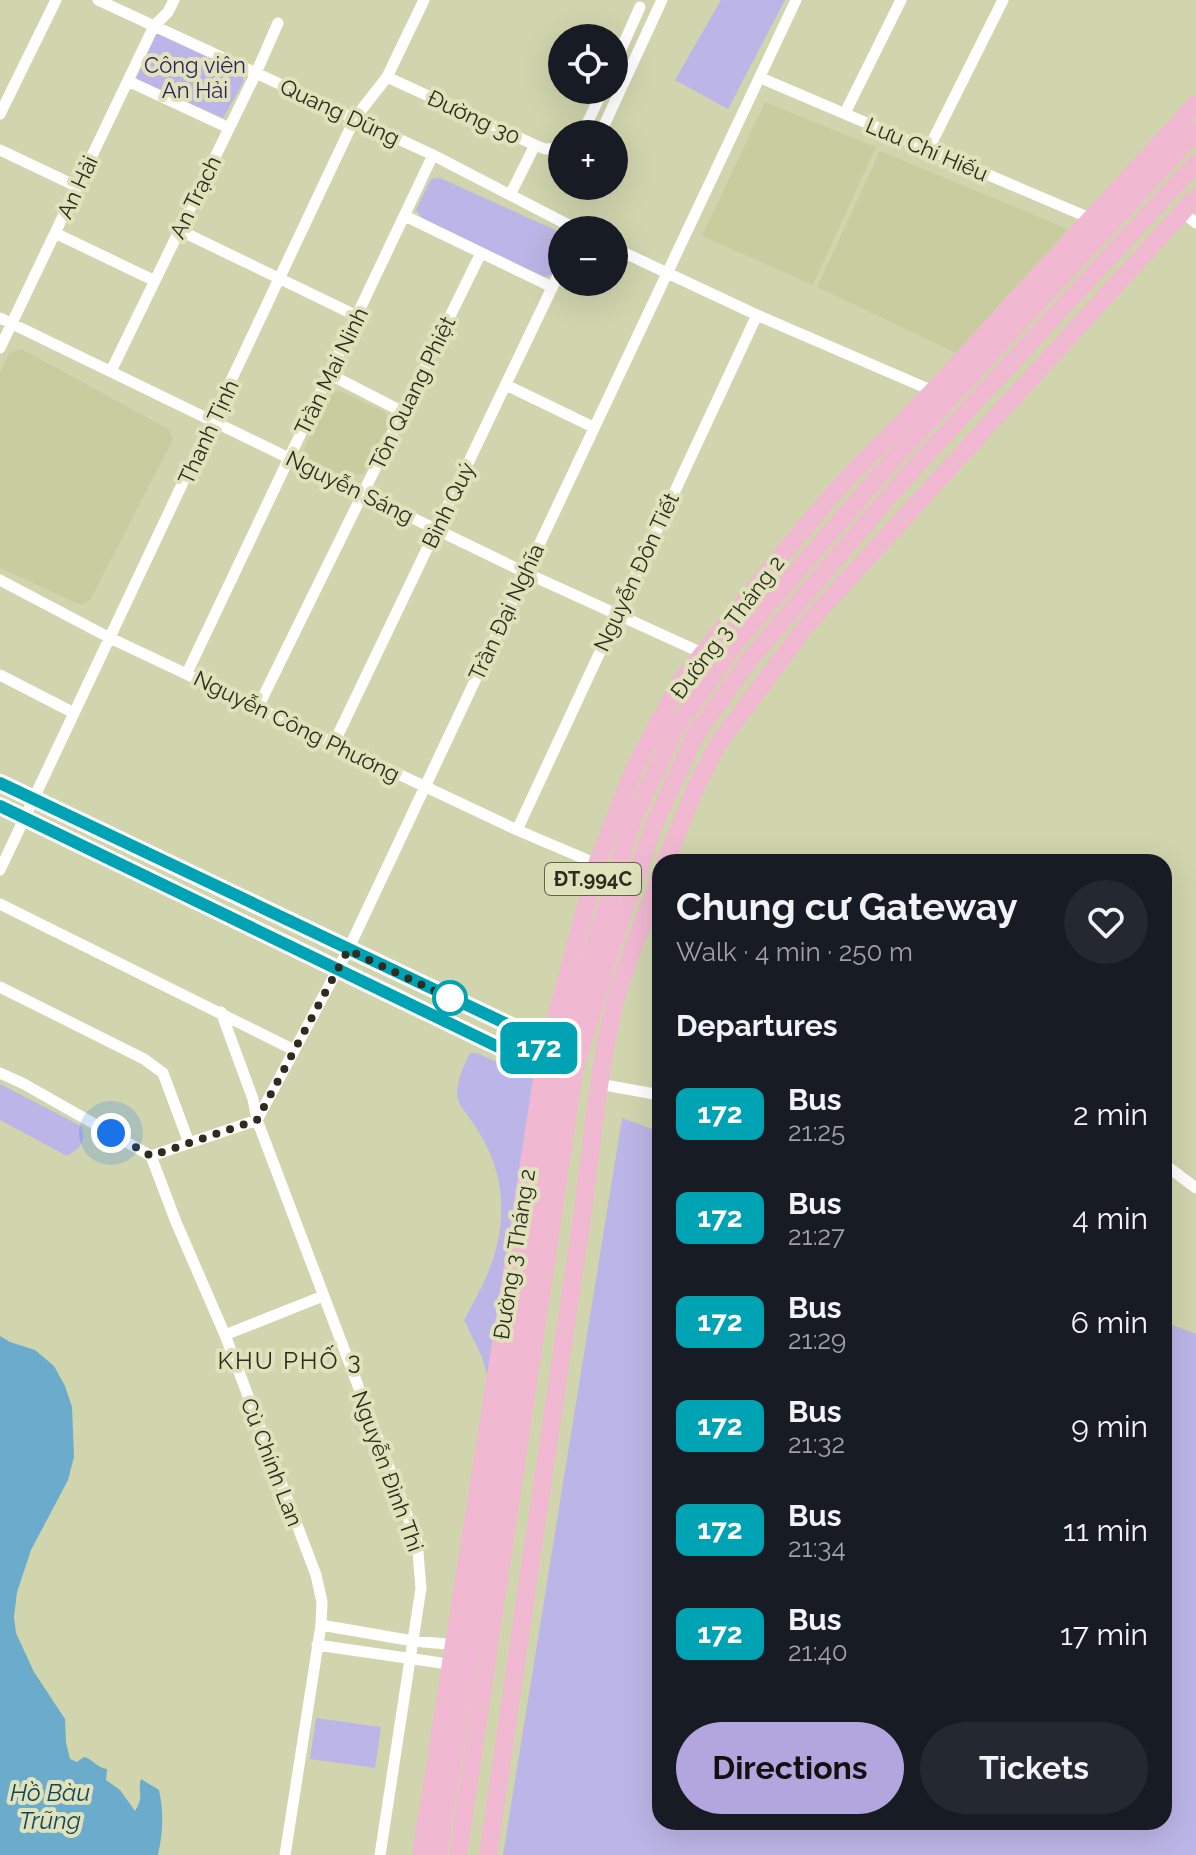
<!DOCTYPE html>
<html lang="en">
<head>
<meta charset="utf-8">
<style>
	body { margin:0; font-family:Raleway,sans-serif; background:#242831; color:#f1f3f6; height:100vh; display:flex; flex-direction:column; font-size:30px; white-space:nowrap }
	* { box-sizing:border-box; margin:0 }
	p { font-size:26px; color:#9ea1a6 }
	.icon { flex:none; width:44px; height:44px; fill:none; stroke:currentColor; stroke-width:2; stroke-linecap:round; stroke-linejoin:round }
	.map { position:relative; flex:1; overflow:hidden }
	.sheet { position:absolute; left:652px; top:854px; width:520px; height:976px; display:flex; flex-direction:column; background:#171b24; border-radius:24px; box-shadow:0 8px 32px #0002 }
	.sheet>* { flex:none }
	.badge { padding:0 16px; border-radius:12px; font-size:28px; line-height:52px }
	.buttons { position:absolute; left:548px; top:24px; display:grid; gap:16px }
	.buttons a { display:grid; place-items:center; width:80px; height:80px; border-radius:50%; background:#171b24; box-shadow:0 8px 32px #0002; font-size:40px }
	.you { position:absolute; width:40px; height:40px; margin:-20px; border:6px solid #fff; border-radius:50%; background:#1a73e8; box-shadow:0 0 0 12px #1a73e833 }
	.map>.badge { position:absolute; translate:-50% -50%; box-shadow:0 0 0 4px #fff }
	h2 { padding:0 24px; font-size:30px; line-height:72px }
	.round { display:grid; place-items:center; flex:none; width:84px; height:84px; border-radius:42px; background:#242831 }
	.headline { display:flex; align-items:center; justify-content:space-between; height:136px; padding:0 24px }
	h1 { font-size:38px; font-weight:700; line-height:60px }
	.primary-button { display:flex; gap:16px; margin-top:auto; padding:16px 24px }
	.primary-button a { flex:1; height:92px; border-radius:48px; background:#b3a5dd; color:#111; font-size:32px; font-weight:700; line-height:92px; text-align:center }
	.primary-button a+a { background:#242831; color:#f1f3f6 }
	ul { padding:0; list-style:none }
	li { display:flex; align-items:center; gap:24px; height:104px; padding:0 24px }
	li div { flex:1 }
	li b { display:block; font-size:30px }
	li em { font-style:normal }
	li .badge { min-width:88px; font-weight:700; text-align:center }
	.map>svg:first-child { display:block }
	.built { fill:#c9cc9e }
	.green { fill:#bcb5e7 }
	.water { fill:#6babcb }
	.lines { fill:none; stroke-linecap:round; stroke-linejoin:round }
	.street { stroke:#fff; stroke-width:11 }
	.secondary { stroke:#fff; stroke-width:16 }
	.primary { stroke:#f1b8d2; stroke-width:18 }
	.line-casing { stroke:#fff; stroke-width:18 }
	.line { stroke:#00a3b4; stroke-width:12 }
	.walk { stroke:#2c2d1e; stroke-width:8; stroke-dasharray:0 14.4 }
	.stop-dot { fill:#fff; stroke:#00a3b4; stroke-width:4 }
	.labels { text-anchor:middle; dominant-baseline:central; stroke-width:8; stroke-linejoin:round; paint-order:stroke }
	.shield { fill:#dfe2bb; stroke:#62634d; stroke-width:2 }
	.shield-label { font-size:20px; font-weight:bold; fill:#2c2d1e }
	.park-label { font-size:22px; fill:#311e5f; stroke:#dfe2bb }
	.street-label { font-size:22px; fill:#2c2d1e; stroke:#dfe2bb }
	.neighbourhood-label { font-size:24px; letter-spacing:2px; fill:#2c2d1e; stroke:#dfe2bb }
	.water-label { font-size:24px; font-style:italic; fill:#11465d; stroke:#dfe2bb }
</style>
</head>
<body>
<div class="map">
<svg width="1196" height="1855" viewBox="0 0 1196 1855">
	<rect width="100%" height="100%" fill="#d1d5ae"/>
	<path class="built" d="M765,102l111,45 -63,138 -111,-49z
		M880,151l188,78 -112,124 -139,-66z
		M22,349l146,80 5,10 -82,160 -10,6 -81,-37v-195l9,-20z
		M340,391l44,20 6,11 -26,51 -19,6 -37,-19 -4,-11 26,-57z"/>
	<path class="green" d="M721,0h64l-57,109 -53,-29z
		M155,34h7l78,37 4,10 -21,37 -87,-39z
		M440,178l122,55v24l-8,17 -11,3 -121,-59 -6,-8 15,-31z
		M470,1053h7l59,27 -43,315 -11,-38 -18,-37c23,-42 39,-71 37,-120 -1,-27 -12,-53 -26,-74 -5,-8 -14,-18 -17,-26 -4,-14 6,-35 12,-47z
		M0,1084l81,42c7,14 -2,24 -14,30l-67,-36z
		M622,1118l38,14v690h504v-500l32,12v521h-693z
		M316,1718l65,9 -6,41 -65,-9z"/>
	<path class="water" d="M0,1336l10,6 25,8 19,16 11,20 7,21 2,50 -6,23 -37,70 -14,42 -3,25 2,16 18,39 31,47 1,24 4,16 7,3 7,-5c9,2 13,11 23,12l-1,11 14,10 15,21c10,-16 2,-19 6,-32l18,11c5,23 4,42 -1,65h-158z"/>
	<g class="lines">
		<path class="street" d="M98,0l335,155 145,75
			M614,65l26,-58
			M387,77l148,68 10,4 17,-1
			M761,78l331,141
			M128,81l101,47
			M845,113l56,-113
			M0,114l56,-114
			M582,134l21,-44
			M600,134l62,-134
			M0,150l78,37
			M928,150l75,-150
			M510,195l25,-50
			M1182,212l14,11
			M405,216l147,71
			M179,230l178,86
			M55,233l100,48
			M614,248l143,67 176,76
			M0,318l524,254 178,81
			M0,348l154,-322 14,-14 6,-12
			M111,371l145,-298 22,-50
			M329,374l74,38
			M506,385l87,42
			M0,580l110,58 407,192 80,34
			M187,673l246,-518
			M0,675l74,38
			M258,707l223,-454
			M334,743l228,-476
			M517,830l240,-515
			M0,870l355,-752 32,-41 37,-77
			M0,904l294,146
			M0,987l144,72 19,14 26,70
			M221,1012l32,87 4,21 160,421 4,47 -41,267
			M0,1073l24,11 127,72 25,66 49,113 91,240 6,27 -1,23 -36,230
			M599,1084l61,11
			M151,1156l106,-36 91,-170 448,-950
			M1164,1164l32,24
			M225,1335l98,-39
			M321,1625l92,16 45,4
			M317,1645l138,20"/>
		<path class="secondary" d="M0,783l530,252 10,15 6,4
			M24,818l489,236 13,5 14,-9"/>
		<path class="primary" d="M665,862l31,-75 22,-43 90,-121 388,-426
			M421,1855l124,-794 52,-197 37,-95 47,-88 89,-112 68,-81 95,-97 263,-287
			M438,1855l123,-794 71,-240 44,-93 60,-86 154,-179 306,-332
			M458,1855l116,-783 36,-121 43,-124 43,-93 55,-76 152,-178 293,-317
			M488,1855c30,-201 58,-403 89,-604 13,-81 18,-165 37,-245 11,-45 32,-87 46,-131"/>
	</g>
	<g class="lines">
		<g class="line-casing">
			<path id="line" d="M0,783l530,252 10,15 -14,9 -13,-5 -513,-248"/>
		</g>
		<use href="#line" class="line"/>
		<path class="walk" d="M111,1133l40,23 106,-36 91,-170 102,48"/>
	</g>
	<circle class="stop-dot" cx="450" cy="998" r="16"/>
	<g class="labels">
		<rect class="shield" x="545" y="863" width="96" height="32" rx="6"/>
		<g class="shield-label">
			<text x="593" y="879">ĐT.994C</text>
		</g>
		<g class="park-label">
			<text x="195" y="65">Công viên<tspan x="195" dy="25">An Hải</tspan></text>
		</g>
		<g class="street-label">
			<text transform="translate(340 112) rotate(25)">Quang Dũng</text>
			<text transform="translate(474 117) rotate(25)">Đường 30</text>
			<text transform="translate(927 149) rotate(23)">Lưu Chí Hiếu</text>
			<text transform="translate(77 187) rotate(-65)">An Hải</text>
			<text transform="translate(195 197) rotate(-64)">An Trạch</text>
			<text transform="translate(331 371) rotate(-64)">Trần Mai Ninh</text>
			<text transform="translate(412 393) rotate(-64)">Tôn Quang Phiệt</text>
			<text transform="translate(208 432) rotate(-65)">Thanh Tịnh</text>
			<text transform="translate(350 487) rotate(26)">Nguyễn Sáng</text>
			<text transform="translate(448 505) rotate(-64)">Bình Quý</text>
			<text transform="translate(636 572) rotate(-65)">Nguyễn Đôn Tiết</text>
			<text transform="translate(506 612) rotate(-65)">Trần Đại Nghĩa</text>
			<text transform="translate(727 627) rotate(-53)">Đường 3 Tháng 2</text>
			<text transform="translate(297 726) rotate(26)">Nguyễn Công Phương</text>
			<text transform="translate(514 1254) rotate(-81)">Đường 3 Tháng 2</text>
			<text transform="translate(272 1462) rotate(69)">Cù Chính Lan</text>
			<text transform="translate(388 1471) rotate(70)">Nguyễn Đình Thi</text>
		</g>
		<g class="neighbourhood-label">
			<text x="290" y="1360">KHU PHỐ 3</text>
		</g>
		<g class="water-label">
			<text x="50" y="1792">Hồ Bàu<tspan x="50" dy="28">Trũng</tspan></text>
		</g>
	</g>
</svg>
<div class="buttons">
<a><svg class="icon" aria-label="locate" viewBox="0 0 24 24"><circle cx="12" cy="12" r="6"/><path d="M12 2v4M12 18v4M2 12h4M18 12h4"/></svg></a>
<a>+</a>
<a>−</a>
</div>
<div class="you" style="left:111px;top:1133px"></div>
<b class="badge" style="left:539px;top:1048px;background:#00a3b4;color:#fff">172</b>
<section class="sheet">
<div class="headline"><div><h1>Chung cư Gateway</h1><p>Walk · 4 min · 250 m</p></div><a class="round"><svg class="icon" aria-label="heart" viewBox="0 0 24 24"><path d="M12 20l-8-8c-3-5 5-10 8-4 3-6 11-1 8 4z"/></svg></a></div>
<h2>Departures</h2>
<ul>
<li><span class="badge" style="background:#00a3b4;color:#fff">172</span><div><b>Bus</b><p>21:25</p></div><em>2 min</em></li>
<li><span class="badge" style="background:#00a3b4;color:#fff">172</span><div><b>Bus</b><p>21:27</p></div><em>4 min</em></li>
<li><span class="badge" style="background:#00a3b4;color:#fff">172</span><div><b>Bus</b><p>21:29</p></div><em>6 min</em></li>
<li><span class="badge" style="background:#00a3b4;color:#fff">172</span><div><b>Bus</b><p>21:32</p></div><em>9 min</em></li>
<li><span class="badge" style="background:#00a3b4;color:#fff">172</span><div><b>Bus</b><p>21:34</p></div><em>11 min</em></li>
<li><span class="badge" style="background:#00a3b4;color:#fff">172</span><div><b>Bus</b><p>21:40</p></div><em>17 min</em></li>
</ul>
<div class="primary-button"><a>Directions</a><a>Tickets</a></div>
</section>
</div>
</body>
</html>
